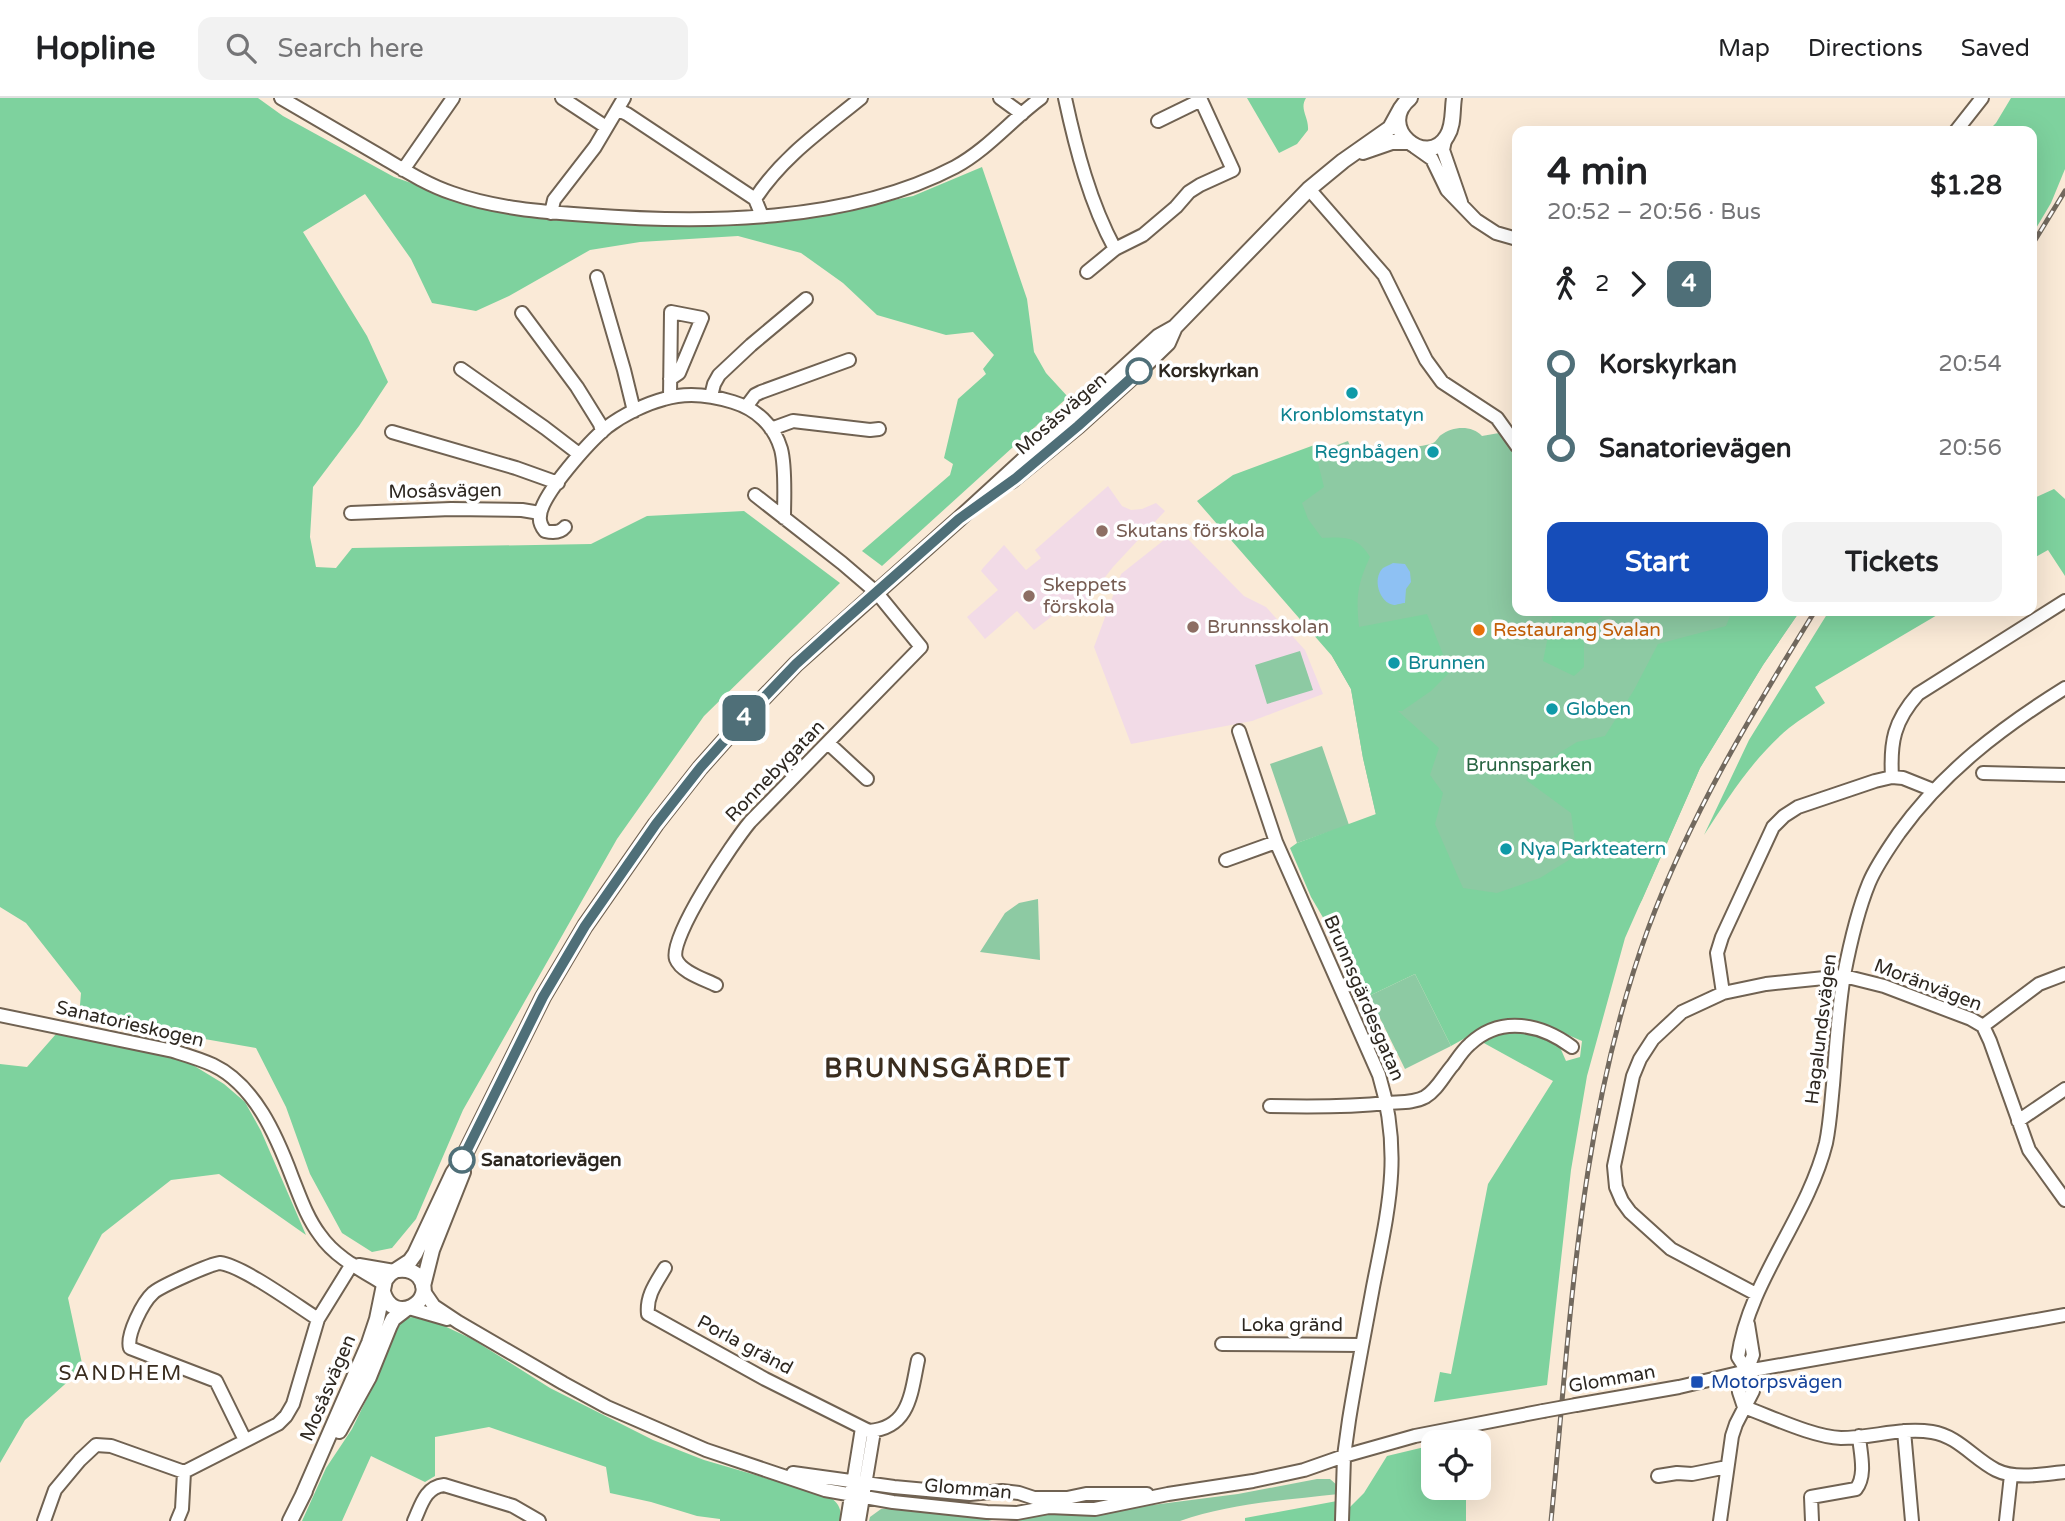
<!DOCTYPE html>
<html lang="en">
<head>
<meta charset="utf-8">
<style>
	body { margin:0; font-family:"Varela Round",sans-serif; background:#f2f2f2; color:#202124; height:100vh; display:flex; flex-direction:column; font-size:26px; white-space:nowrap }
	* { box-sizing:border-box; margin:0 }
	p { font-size:23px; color:#757577 }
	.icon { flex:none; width:38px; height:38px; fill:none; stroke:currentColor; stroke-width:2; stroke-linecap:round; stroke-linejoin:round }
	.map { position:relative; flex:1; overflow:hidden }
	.details { position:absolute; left:1512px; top:28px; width:525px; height:490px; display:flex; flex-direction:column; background:#fff; border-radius:14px; box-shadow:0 7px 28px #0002 }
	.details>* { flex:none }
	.badge { padding:0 14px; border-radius:10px; font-size:24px; line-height:46px }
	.fabs { position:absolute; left:1421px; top:1332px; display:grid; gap:14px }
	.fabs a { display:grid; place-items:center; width:70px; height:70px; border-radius:14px; background:#fff; box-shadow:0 7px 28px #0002; font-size:35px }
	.map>.badge { position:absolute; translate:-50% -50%; box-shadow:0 0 0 4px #fff }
	.legs { display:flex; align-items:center; gap:10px; height:77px; padding:0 35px; font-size:23px }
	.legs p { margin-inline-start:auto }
	.summary { display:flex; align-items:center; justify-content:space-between; height:119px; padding:0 35px }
	h1 { font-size:38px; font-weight:800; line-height:52px }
	.primary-button { display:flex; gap:14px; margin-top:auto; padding:14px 35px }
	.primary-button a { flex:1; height:80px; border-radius:14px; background:#164db9; color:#fff; font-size:28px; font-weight:800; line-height:80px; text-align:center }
	.primary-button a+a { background:#f2f2f2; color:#202124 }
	ul { padding:0 35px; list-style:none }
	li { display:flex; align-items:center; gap:24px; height:84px; font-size:26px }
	li i { display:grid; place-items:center; width:10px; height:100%; margin:0 9px; background:currentColor }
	li i::after { content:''; width:18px; height:18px; margin:-9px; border:5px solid; border-radius:50%; background:#fff }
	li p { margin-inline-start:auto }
	li:first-child i { background:linear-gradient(#0000 50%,currentColor 0) }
	li:last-child i { background:linear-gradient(currentColor 50%,#0000 0) }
	header { display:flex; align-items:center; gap:42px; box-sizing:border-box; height:98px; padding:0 35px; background:#fff; border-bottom:2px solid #e0e0e0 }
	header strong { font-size:33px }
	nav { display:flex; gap:38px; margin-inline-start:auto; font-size:24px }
	.search { width:490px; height:63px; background:#f2f2f2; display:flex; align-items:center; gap:18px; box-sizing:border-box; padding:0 24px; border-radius:14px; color:#757577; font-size:26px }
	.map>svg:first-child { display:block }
	.education { fill:#f2dbe7 }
	.green { fill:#8dcaa3 }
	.forest { fill:#7ed29e }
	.water { fill:#8ec1f3 }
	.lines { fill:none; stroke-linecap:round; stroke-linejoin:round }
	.minor-casing { stroke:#706252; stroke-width:16 }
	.major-casing { stroke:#706252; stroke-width:18 }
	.minor { stroke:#fff; stroke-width:12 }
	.major { stroke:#fff; stroke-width:14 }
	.rail-casing { stroke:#72695e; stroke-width:5 }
	.rail { stroke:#fff; stroke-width:2.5; stroke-dasharray:8; stroke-linecap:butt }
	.minor-bridge-casing { stroke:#706252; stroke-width:16; stroke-linecap:butt }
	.minor-bridge { stroke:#fff; stroke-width:12 }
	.line-1-casing { stroke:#fff; stroke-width:16 }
	.line-1 { stroke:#4f6f78; stroke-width:10 }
	.stop-1-dot { fill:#fff; stroke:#4f6f78; stroke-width:3.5 }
	.culture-dot { fill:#0f9aa8; stroke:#fff; stroke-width:2.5 }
	.education-dot { fill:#8d6e63; stroke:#fff; stroke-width:2.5 }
	.food-dot { fill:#e8710a; stroke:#fff; stroke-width:2.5 }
	.transit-dot { fill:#1a4fb4; stroke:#fff; stroke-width:2.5 }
	.labels { text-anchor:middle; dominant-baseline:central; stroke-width:7; stroke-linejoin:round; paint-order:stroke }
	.stop-label { font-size:19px; font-weight:bold; fill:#2d2720; stroke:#fff; text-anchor:start }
	.street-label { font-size:19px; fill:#2d2720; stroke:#fff }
	.culture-label { font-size:19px; fill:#0d838f; stroke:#fff; text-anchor:start }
	.education-label { font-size:19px; fill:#785e54; stroke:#fff; text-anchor:start }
	.food-label { font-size:19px; fill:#c56008; stroke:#fff; text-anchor:start }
	.park-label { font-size:19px; fill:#286542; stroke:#fff }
	.transit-label { font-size:19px; fill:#164399; stroke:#fff; text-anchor:start }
	.neighbourhood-label { font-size:21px; letter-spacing:2px; fill:#3a2d1f; stroke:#fff }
	.district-label { font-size:26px; font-weight:bold; letter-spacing:2px; fill:#3a2d1f; stroke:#fff }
</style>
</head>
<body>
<header>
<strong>Hopline</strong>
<div class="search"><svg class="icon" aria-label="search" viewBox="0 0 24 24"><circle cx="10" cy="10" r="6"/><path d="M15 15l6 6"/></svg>Search here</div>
<nav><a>Map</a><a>Directions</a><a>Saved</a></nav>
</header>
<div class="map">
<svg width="2065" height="1423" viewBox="0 0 2065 1423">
	<rect width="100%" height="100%" fill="#faead7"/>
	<path class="education" d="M1108,388l14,20 9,4 11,-1 14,-6 9,8 -52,56 -21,27 -11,19 -10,-11 -37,28 -17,-19 -32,28 -18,-22 31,-27 -17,-19 2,-3 21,-23 22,25 15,-12 -6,-8z
		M1178,431l66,67 22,11 39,43 18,44 -71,27 -121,23 -37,-97 27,-73z"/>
	<path class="green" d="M1517,329v184h283l-37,54 -63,103 -58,132 -66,117 -198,-193 -15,-66 -12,-69 -19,-33 -55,-188 71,-27 7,17 23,-4v-4c11,-1 47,-3 55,-7 4,-2 5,-6 8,-8 12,-9 31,-10 41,1l17,-3z
		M1300,553l13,39 -46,14 -12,-39z
		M1322,648l27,79 -52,18 -27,-79z
		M1038,801l2,61 -60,-8 25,-39 14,-10z
		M1415,876l36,72 -46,23 -36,-73z
		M1317,1381h13l8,7 1,8c-53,6 -108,9 -159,27h-172l33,-11 49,3 148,-19z
		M903,1409l67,8 22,6h-123l1,-4 11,-8z"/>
	<path class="forest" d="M0,0h258l25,18 111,61 63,22 57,15 59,6 69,6 98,-3 76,-7 97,-20 69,-29 45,132 7,53 12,21 22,24 -186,169 -20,-15 88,-76 3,-11 -9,-6 14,-59 28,-25 -3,-5 11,-14 -21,-23 -27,3 -69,-20 -34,-32 -42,-30 -63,-17 -98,6 -50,8 -81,46 -33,15 -44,-8 -21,-44 -46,-65 -62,38 64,104 21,46 -29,44 -46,61 -3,50 6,30 20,1 16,-20 239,-4 56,-28 97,-5 96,72 -136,133 -87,123 -154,271 -47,109 -24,29 -20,4 -30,-19 -32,-59 -24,-67 -30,-59 -177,-31 2,-24 -55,-70 -26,-16z
		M1247,0h59c-7,11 3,19 2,32l-11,14 -18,9z
		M2011,0h54v71l-14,34 -19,32v-104h-44l8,-8z
		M1317,346l4,8 -3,11 6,24 -22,16 6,16 14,19c23,-1 35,-2 48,19 -13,28 -14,40 -11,70l68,-13 23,58 -19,19 -29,20h-4l41,37 -9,27 13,18 -8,31 28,64 34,5 43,-15 37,-23 -6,-42 -45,-33 14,-15 37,-23 28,-6 29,-46 24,-46 68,-18 6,-15h68l-37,54 -63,103 -75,170 -38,138 -16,94 -24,215 -113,17 6,-30 11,2 37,-190 65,-103 -71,-39 23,-11 33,4 21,10 7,16 14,-4 2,-16 -37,-16 -28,-3 -34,6 -32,18 -36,-72 -46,22 -58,-99 -21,-49 7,-5 79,-29 -13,-56 -12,-69 -19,-33 -135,-155 36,-26z
		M2054,391l11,10v77l-17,-26 -16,9v-60z
		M1553,513h57l-26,18v38l-10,9 -31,-15z
		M1829,513h115l-129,76 10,16c-11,8 -25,16 -36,25 -36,30 -60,69 -85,107l45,-95z
		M56,936l127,25 41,25 21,18 16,29 45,104 -87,-61 -48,6 -69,54 -34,64 15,70 -58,52 -25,43v-399l27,3z
		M414,1219l24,6 34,16 78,49 103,52 51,20 126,37c9,7 12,12 10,24h-120v-2l-23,-3 -46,-14 -41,-9 -4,-26 -117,-40 -54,10v39l-10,6 -54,-26 -29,65h-40l24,-53 26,-39 21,-43 19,-53 9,-15z
		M1433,1347v43h33v33h-117l1,-14 14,-14 23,-37z
		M1337,1403l-2,20h-90v-3z"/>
	<path class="water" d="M1393,465l12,1 5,8 1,10 -5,7 -1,14c-3,0 -9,2 -11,2 -15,-2 -22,-27 -11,-37 3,-2 7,-3 10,-5z"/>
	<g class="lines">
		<g class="minor-casing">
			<path id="minor" d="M281,0c32,19 64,37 96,56 24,14 48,30 75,39 42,15 90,19 135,22 117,9 261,8 368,-48 33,-18 56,-47 86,-69
				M562,0l44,29
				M1000,0l22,16
				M1065,0c11,51 25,105 50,151
				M618,12l9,4 128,85 7,17
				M1158,23l43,-21
				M1956,33l26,-33
				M1445,42l-2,10 18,52
				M1415,49l17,12 15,31 29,30 20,13 21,6
				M403,72l50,-72
				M1309,91l75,86 42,85 16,22 55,36 20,28
				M755,101c27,-42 68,-70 106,-101
				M551,115l3,-13 41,-53 29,-49
				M1087,174l28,-23 28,-14 33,-28 13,-15 11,-7 33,-15 -33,-72
				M597,179l27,93 10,41
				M522,215l55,74 23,37 2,8
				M461,271l84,59 34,26
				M711,298l3,-12 5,-9 32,-30 55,-46
				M670,299l1,-85 31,6 -23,55 -9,6
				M746,309l9,-12 6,-3 88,-32
				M771,331l22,-8 77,9 9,-1
				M392,334l124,36 42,15
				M351,415l100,-4 71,1 18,3
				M565,429c-5,6 -12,6 -20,4 -4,-5 -6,-9 -5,-15 1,-21 50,-75 67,-89 16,-12 38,-23 57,-28 22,-7 47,-4 69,3 23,7 41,23 48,47 5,19 3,49 3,69
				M1239,633l37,111 103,233c24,79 9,135 -6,212 -8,44 -17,89 -24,133l-5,36 -2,65
				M828,645l39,36
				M1983,675l82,2
				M1892,679c-2,-35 2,-56 26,-83l147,-93
				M1226,762l50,-18
				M716,887c-12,-6 -35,-13 -40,-26 -8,-21 58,-118 74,-137l171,-175 -44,-54 -35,-30 -87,-68
				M1723,895l-6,-40 5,-16 51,-110 11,-11 14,-9 77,-26 17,-4 11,1 30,12
				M0,917l173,36c13,4 27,8 40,14 42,20 64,72 79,112 8,20 15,41 28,58 15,22 41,35 64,49
				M1983,928l56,-42 26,-10
				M1270,1008c40,1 79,1 118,-3 12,-1 26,0 37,-6 12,-7 19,-22 28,-32 5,-7 10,-15 17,-21 31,-29 71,-20 102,3
				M2018,1023l47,-32
				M359,1167l35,6
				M665,1170c-9,15 -19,28 -17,46l117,65 104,52c41,-3 42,-38 49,-71
				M423,1192l11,16 24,16 105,61 44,24 99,43 119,40 68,12 94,10 30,1 32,-6 46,2 73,-15 85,-13 51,-11 40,-14 71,-20 128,-25
				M1756,1196l-85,-45 -41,-37 -8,-11 -6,-14 -2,-21 19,-90 7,-17 13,-20 29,-27 41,-19 43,-9 78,-8 40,10 87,33 12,7 7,15 39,109 36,50
				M409,1210l38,11
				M1222,1246l140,1
				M1576,1307l103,-18 68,-16 318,-56
				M1744,1309c28,10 69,30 97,31 31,0 61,-11 91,-6 26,4 42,27 64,38 20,10 48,4 69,2
				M1744,1309l-5,-15 14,-37 -5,-31
				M1904,1333l8,90
				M245,1342l-29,-59 -86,-33c-4,-13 13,-46 23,-55 6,-6 57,-29 67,-30 23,3 76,42 98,56
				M793,1375l101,14 76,7 32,-3 17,2 15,5h33l19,-4h61
				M1658,1378l19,-3 15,1 35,-7
				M44,1423l11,-31 25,-30 16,-15 15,1 73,26 94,-48 8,-8 7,-12 25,-85 34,-55
				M177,1423l5,-12 2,-37
				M414,1423c7,-15 11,-34 30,-36l69,21 26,15
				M847,1423l15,-93
				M859,1423l15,-90
				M1720,1423l12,-85 4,-12 17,-33 -6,-20 -9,-14c11,-77 69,-138 88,-214 4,-19 5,-39 7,-58 3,-36 5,-74 11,-110 6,-31 13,-63 25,-92 7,-17 19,-34 30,-50 44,-61 102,-105 166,-145
				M1812,1423l-1,-24 45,-8c11,-14 4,-37 3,-53
				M2006,1423l5,-46"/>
		</g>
		<g class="major-casing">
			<path id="major" d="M1410,0c-35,29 17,72 37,38 7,-11 5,-25 7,-38
				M1363,54l29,-10h15
				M1011,383l67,-55 61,-55 29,-28 7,-16
				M423,1188l9,-36 31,-78
				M383,1194c10,35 55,9 36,-15 -6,-7 -13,-8 -21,-7
				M339,1333l30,-54 21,-52 3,-6 13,-10
				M302,1399l67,-154 8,-24 8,-39 5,-6 20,-13 5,-7 38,-81 9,-13 81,-163 42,-71 71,-102 44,-56 49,-55 47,-49 163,-145 200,-183 16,-9 134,-138 34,-28 47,-33 11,-20
				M290,1423l15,-30"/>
		</g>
		<use href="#minor" class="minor"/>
		<use href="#major" class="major"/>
		<g class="rail-casing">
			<path id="rail" d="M2032,147l33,-54
				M1551,1423c20,-201 27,-400 97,-592 42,-114 104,-216 167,-318"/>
		</g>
		<use href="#rail" class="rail"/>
		<g class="minor-bridge-casing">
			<path id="minor-bridge" d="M1543,1313l33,-6"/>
		</g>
		<use href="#minor-bridge" class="minor-bridge"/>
	</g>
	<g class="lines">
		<g class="line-1-casing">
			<path id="line-1" d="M462,1062l81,-163 42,-71 71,-102 44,-56 49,-55 47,-49 42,-38 121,-107 57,-41 62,-52 61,-55"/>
		</g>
		<use href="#line-1" class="line-1"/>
	</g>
	<g class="stop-1-dot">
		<circle cx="1139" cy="273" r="12"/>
		<circle cx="462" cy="1062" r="12"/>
	</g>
	<g class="culture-dot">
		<circle cx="1352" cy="295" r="7"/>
		<circle cx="1433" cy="354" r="7"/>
		<circle cx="1394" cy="565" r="7"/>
		<circle cx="1552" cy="611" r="7"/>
		<circle cx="1506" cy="751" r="7"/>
	</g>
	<g class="education-dot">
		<circle cx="1102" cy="433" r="7"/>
		<circle cx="1029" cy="498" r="7"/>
		<circle cx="1193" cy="529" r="7"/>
	</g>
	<circle class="food-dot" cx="1479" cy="532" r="7"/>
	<rect class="transit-dot" x="1690" y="1277" width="14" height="14" rx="3.5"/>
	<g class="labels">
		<g class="stop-label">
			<text x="1158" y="273">Korskyrkan</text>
			<text x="481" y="1062">Sanatorievägen</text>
		</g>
		<g class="street-label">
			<text transform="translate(1061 316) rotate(-41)">Mosåsvägen</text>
			<text transform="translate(445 393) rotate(-1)">Mosåsvägen</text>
			<text transform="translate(775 673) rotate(-46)">Ronnebygatan</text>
			<text transform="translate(1928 887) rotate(21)">Moränvägen</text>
			<text transform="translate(1364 900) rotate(67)">Brunnsgärdesgatan</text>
			<text transform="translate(130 926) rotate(13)">Sanatorieskogen</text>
			<text transform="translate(1821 931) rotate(-83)">Hagalundsvägen</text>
			<text x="1292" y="1227">Loka gränd</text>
			<text transform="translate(745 1247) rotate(28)">Porla gränd</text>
			<text transform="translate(1612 1281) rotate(-10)">Glomman</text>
			<text transform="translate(328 1290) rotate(-67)">Mosåsvägen</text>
			<text transform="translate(968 1391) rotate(5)">Glomman</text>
		</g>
		<g class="culture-label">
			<text x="1352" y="317" text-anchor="middle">Kronblomstatyn</text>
			<text x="1419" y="354" text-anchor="end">Regnbågen</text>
			<text x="1408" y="565">Brunnen</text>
			<text x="1566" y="611">Globen</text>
			<text x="1520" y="751">Nya Parkteatern</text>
		</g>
		<g class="education-label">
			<text x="1116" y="433">Skutans förskola</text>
			<text x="1043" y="487">Skeppets<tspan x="1043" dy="22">förskola</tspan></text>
			<text x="1207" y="529">Brunnsskolan</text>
		</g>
		<g class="food-label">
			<text x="1493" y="532">Restaurang Svalan</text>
		</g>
		<g class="park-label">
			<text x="1529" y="667">Brunnsparken</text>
		</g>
		<g class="transit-label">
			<text x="1711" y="1284">Motorpsvägen</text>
		</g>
		<g class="neighbourhood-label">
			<text x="121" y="1275">SANDHEM</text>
		</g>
		<g class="district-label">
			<text x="948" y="970">BRUNNSGÄRDET</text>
		</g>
	</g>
</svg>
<div class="fabs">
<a><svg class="icon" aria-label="locate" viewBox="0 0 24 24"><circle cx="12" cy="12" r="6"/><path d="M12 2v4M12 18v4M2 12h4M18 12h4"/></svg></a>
</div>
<b class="badge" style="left:744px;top:620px;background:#4f6f78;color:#fff">4</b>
<section class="details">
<div class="summary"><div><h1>4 min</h1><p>20:52 – 20:56 · Bus</p></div><b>$1.28</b></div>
<div class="legs"><svg class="icon" aria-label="walk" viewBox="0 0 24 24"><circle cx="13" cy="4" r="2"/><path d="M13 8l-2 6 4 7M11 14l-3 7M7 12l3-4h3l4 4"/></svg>2<svg class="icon" aria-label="forward" viewBox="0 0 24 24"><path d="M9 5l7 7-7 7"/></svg><b class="badge" style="background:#4f6f78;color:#fff">4</b></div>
<ul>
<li><i style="color:#4f6f78"></i><b>Korskyrkan</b><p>20:54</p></li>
<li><i style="color:#4f6f78"></i><b>Sanatorievägen</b><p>20:56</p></li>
</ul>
<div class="primary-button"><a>Start</a><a>Tickets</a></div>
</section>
</div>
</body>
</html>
